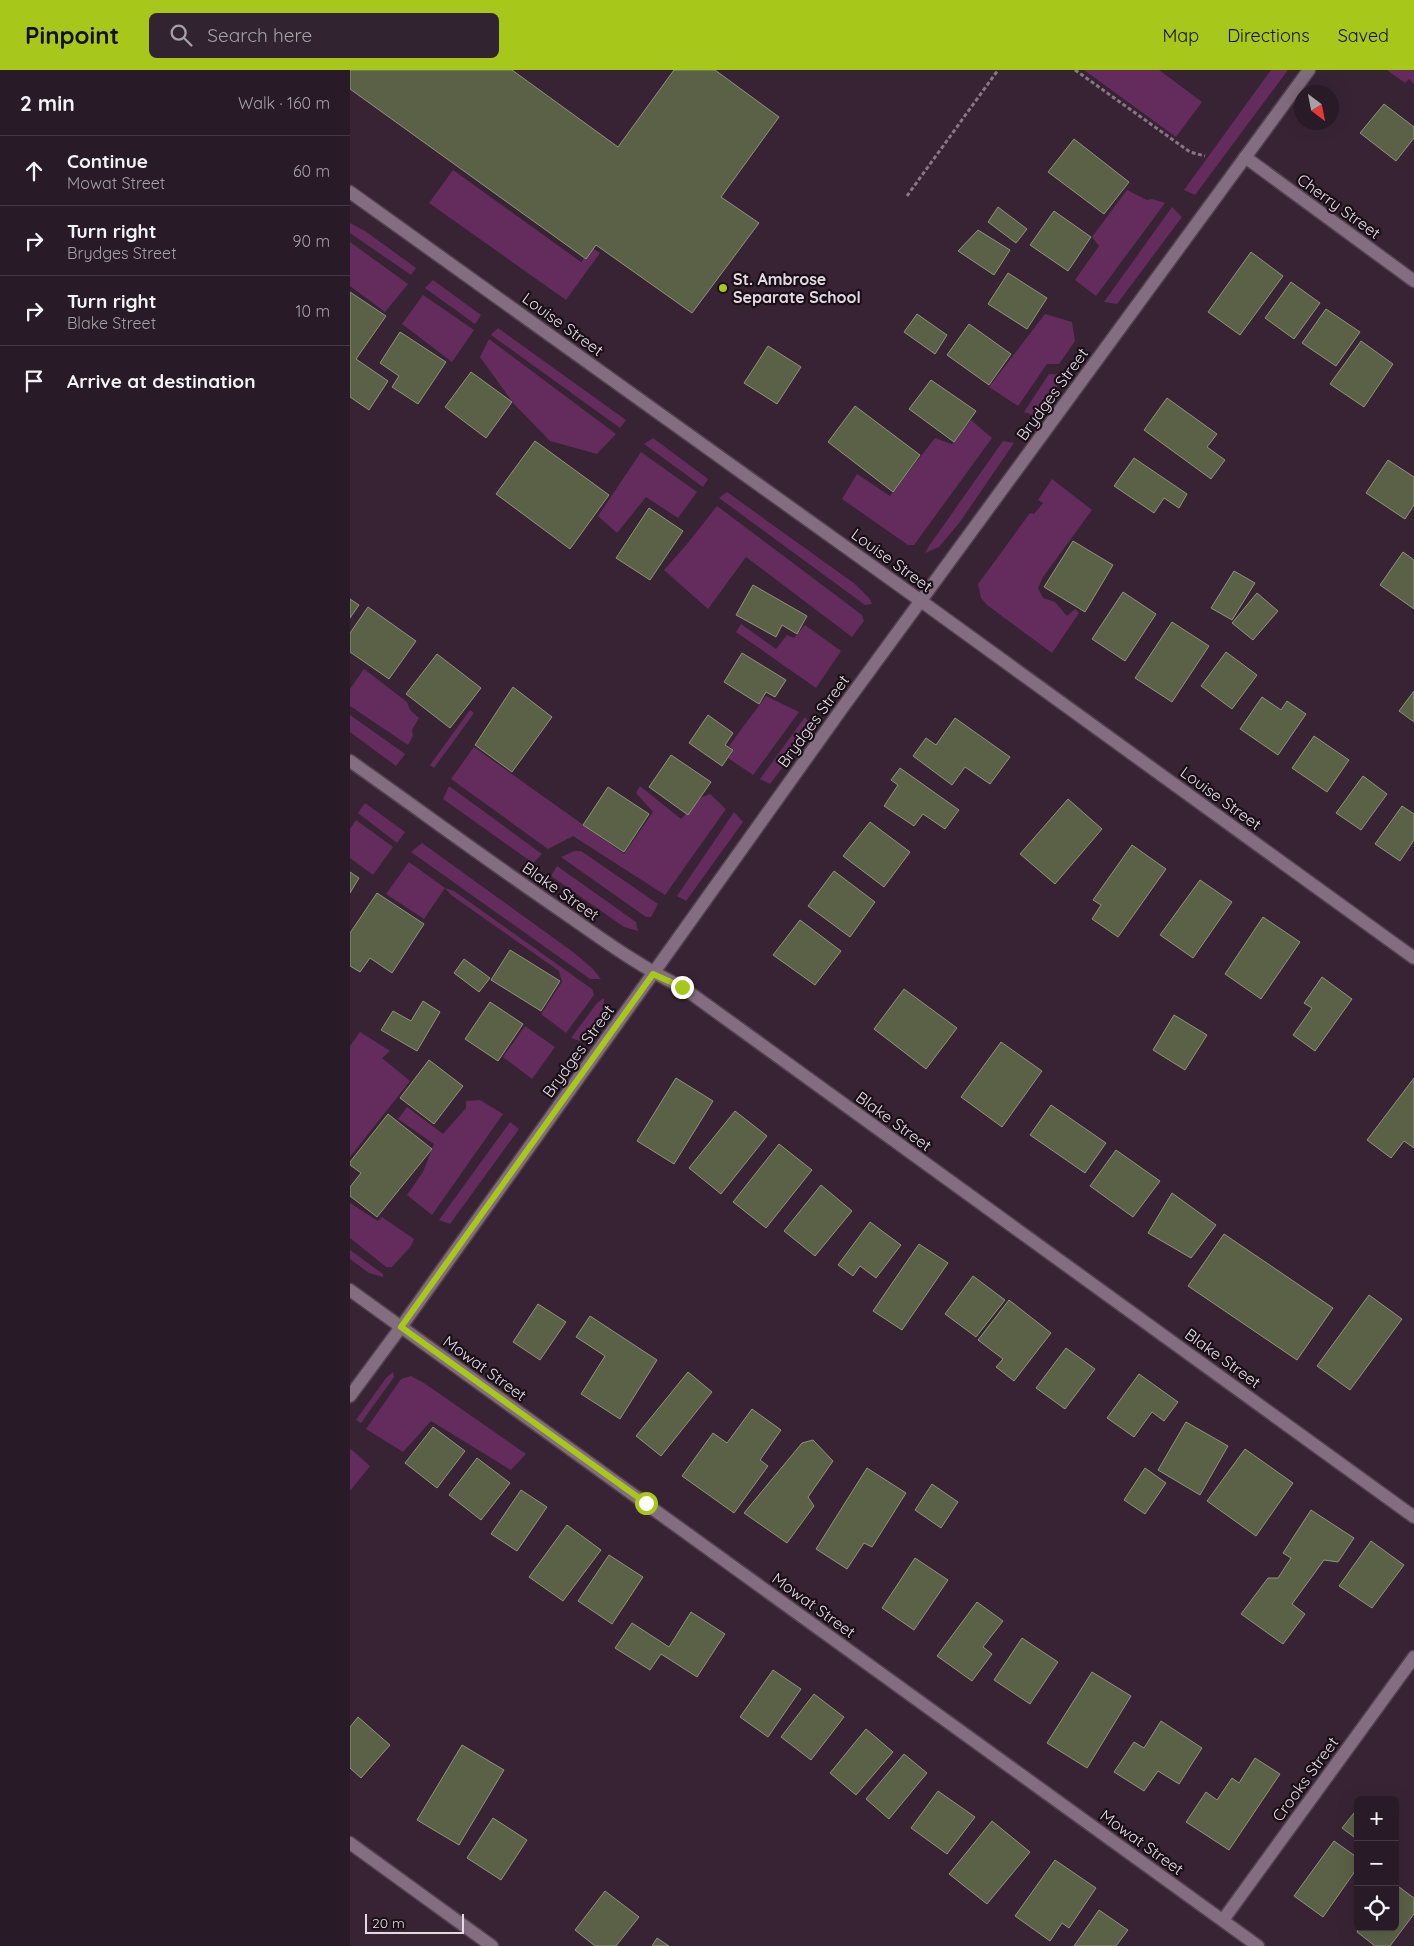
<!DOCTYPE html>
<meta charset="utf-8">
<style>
:root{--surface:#291a27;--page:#31232f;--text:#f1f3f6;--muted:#a5a1a7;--line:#453844;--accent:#a8c71b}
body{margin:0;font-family:Quicksand,sans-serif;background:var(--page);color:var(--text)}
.controls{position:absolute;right:15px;bottom:15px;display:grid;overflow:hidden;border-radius:8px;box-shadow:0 5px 20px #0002}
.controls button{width:45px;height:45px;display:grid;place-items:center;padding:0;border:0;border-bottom:1px solid var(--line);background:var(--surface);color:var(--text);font:25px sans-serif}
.compass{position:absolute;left:944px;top:15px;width:45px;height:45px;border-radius:50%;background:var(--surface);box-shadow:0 5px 20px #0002;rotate:148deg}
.scale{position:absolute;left:15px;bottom:12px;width:99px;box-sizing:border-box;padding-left:5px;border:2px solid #e5d8e3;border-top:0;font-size:14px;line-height:18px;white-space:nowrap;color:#e5d8e3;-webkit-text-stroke:4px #191017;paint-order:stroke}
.stop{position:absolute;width:15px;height:15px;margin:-11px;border:4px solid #a8c71b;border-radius:50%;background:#fff}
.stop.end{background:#a8c71b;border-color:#fff;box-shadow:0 1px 5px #0008}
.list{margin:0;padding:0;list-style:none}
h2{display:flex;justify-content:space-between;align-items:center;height:65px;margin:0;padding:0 20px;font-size:21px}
h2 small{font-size:16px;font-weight:400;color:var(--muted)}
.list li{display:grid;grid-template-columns:32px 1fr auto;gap:15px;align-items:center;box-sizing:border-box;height:70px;padding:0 20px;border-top:1px solid var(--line)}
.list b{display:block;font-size:19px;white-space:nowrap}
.list p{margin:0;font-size:16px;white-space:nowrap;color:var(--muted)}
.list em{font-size:16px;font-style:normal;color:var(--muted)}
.icon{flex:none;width:28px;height:28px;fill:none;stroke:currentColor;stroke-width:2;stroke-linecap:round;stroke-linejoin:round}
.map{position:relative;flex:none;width:1064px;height:1876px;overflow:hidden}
header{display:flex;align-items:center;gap:30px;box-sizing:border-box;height:70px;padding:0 25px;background:var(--accent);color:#111}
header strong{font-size:24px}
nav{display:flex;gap:28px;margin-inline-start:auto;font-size:18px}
.search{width:350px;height:45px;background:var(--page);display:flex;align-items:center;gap:12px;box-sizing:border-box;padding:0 18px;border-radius:8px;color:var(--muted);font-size:19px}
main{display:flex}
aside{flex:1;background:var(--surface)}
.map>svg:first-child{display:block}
</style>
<header>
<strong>Pinpoint</strong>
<div class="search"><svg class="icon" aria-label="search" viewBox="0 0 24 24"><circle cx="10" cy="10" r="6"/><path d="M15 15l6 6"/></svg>Search here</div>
<nav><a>Map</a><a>Directions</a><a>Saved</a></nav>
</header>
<main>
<aside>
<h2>2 min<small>Walk · 160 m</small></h2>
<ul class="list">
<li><svg class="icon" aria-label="ahead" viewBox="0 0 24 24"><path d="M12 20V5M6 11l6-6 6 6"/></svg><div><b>Continue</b><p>Mowat Street</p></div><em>60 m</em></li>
<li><svg class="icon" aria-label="right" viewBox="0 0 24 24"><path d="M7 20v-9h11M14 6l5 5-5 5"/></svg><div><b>Turn right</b><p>Brydges Street</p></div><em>90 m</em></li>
<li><svg class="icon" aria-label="right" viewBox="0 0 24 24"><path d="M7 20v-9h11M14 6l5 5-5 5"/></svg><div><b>Turn right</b><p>Blake Street</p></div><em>10 m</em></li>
<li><svg class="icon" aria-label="arrive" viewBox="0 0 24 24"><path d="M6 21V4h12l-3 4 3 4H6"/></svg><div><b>Arrive at destination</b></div></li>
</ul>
</aside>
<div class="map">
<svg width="1064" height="1876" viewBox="0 0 1064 1876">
<rect width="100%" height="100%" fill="#372334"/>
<g fill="#632c5c">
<polygon points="734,0 809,0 852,32 826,67"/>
<polygon points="921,0 938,0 845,125 834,120"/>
<polygon points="1037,0 1064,0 1064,14 1059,9 1055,13"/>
<polygon points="103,100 231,192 242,178 250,183 216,230 79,133"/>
<polygon points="777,120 797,130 802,129 815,133 746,226 725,210 749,176 742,167"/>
<polygon points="822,137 832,147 767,234 754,232"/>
<polygon points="0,153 15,161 66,198 61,205 0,163"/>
<polygon points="0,172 58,214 35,242 0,216"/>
<polygon points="83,210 131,245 125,254 75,218"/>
<polygon points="73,225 124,260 102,292 52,254"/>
<polygon points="695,244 722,252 725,271 709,294 697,294 668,336 639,317"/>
<polygon points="148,258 276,350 270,358 141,265"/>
<polygon points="139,269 266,364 247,384 200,371 164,334 130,287"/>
<polygon points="699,304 715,305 686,346 674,342"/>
<polygon points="621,350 642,368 564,475 558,475 492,429 507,404 540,426 585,368 602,374"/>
<polygon points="303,368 358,409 353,417 294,374"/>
<polygon points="653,371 664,373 610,452 589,477 575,483 579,476"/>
<polygon points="291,382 347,422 328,448 296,427 267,463 248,446"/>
<polygon points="702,409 742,440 693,507 688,518 693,528 705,532 717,546 725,539 729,543 702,583 637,535 631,528 628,514 680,443 684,444 693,433 688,430"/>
<polygon points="377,422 505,514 519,528 522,534 515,535 369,428"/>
<polygon points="367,436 512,545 514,551 502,567 396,487 358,539 314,500 337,474"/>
<polygon points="391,554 426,579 437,565 444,568 455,555 491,581 466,618 386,562"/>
<polygon points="14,599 57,632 60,640 69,648 62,660 63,666 58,675 0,636 0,619"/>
<polygon points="416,626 449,642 403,705 378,688 384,680 379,676"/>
<polygon points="120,640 124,643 84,698 80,695"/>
<polygon points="0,645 55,684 46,696 0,662"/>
<polygon points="455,647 463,657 420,714 410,709"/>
<polygon points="124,677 274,784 303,742 286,723 290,716 331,749 352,727 360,724 376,739 315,825 223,766 198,779 101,709"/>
<polygon points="99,716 192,784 183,793 93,729"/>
<polygon points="15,733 55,762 47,773 8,743"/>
<polygon points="384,742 393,752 336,831 327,826"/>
<polygon points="6,750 43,777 23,805 0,788 0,759"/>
<polygon points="72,773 223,882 242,898 251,909 240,909 61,782"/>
<polygon points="224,781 231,781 308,834 301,847 296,847 211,787"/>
<polygon points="59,792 95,818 104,821 242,919 244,925 216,963 191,944 212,912 209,901 101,825 95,818 74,849 36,824"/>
<polygon points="207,796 286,852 288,861 274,857 201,806"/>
<path d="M 254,928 C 255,946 243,958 233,972 L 221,968 L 247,933 Z"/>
<polygon points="175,956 205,977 182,1009 153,987"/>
<polygon points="10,962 40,981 32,988 60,1011 0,1087 0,976"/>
<polygon points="130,1030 153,1044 82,1145 57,1125 73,1102 84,1074 48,1049 57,1037 93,1064 116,1038 116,1031"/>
<polygon points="160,1052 169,1059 100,1154 89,1150"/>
<polygon points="0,1133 28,1151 32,1147 64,1169 61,1176 42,1197 36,1197 0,1168"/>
<polygon points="0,1180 33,1204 33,1207 19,1203 0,1189"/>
<polygon points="43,1302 44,1307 11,1353 6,1350 36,1308"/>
<polygon points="61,1306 74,1313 176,1384 161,1400 81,1351 53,1382 16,1359 51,1309"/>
<polygon points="1,1379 20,1396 0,1421 0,1381"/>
</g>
<g fill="#5a6147" stroke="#8d9579">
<polygon points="0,0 162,0 268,77 324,0 365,0 429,47 371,127 409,153 342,243 246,175 236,189 0,19"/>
<polygon points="1034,34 1064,57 1064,68 1046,91 1010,63"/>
<polygon points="724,69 779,112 754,144 698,102"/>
<polygon points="648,137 677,159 666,173 638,152"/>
<polygon points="704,141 741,167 718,201 680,175"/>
<polygon points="628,160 660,180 644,205 608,181"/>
<polygon points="901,182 933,206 890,265 858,242"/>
<polygon points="658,203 697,228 677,259 638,234"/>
<polygon points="941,212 970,233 944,269 915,248"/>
<polygon points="0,222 36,246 6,289 38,311 19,340 0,327"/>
<polygon points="976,239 1010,262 986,296 952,273"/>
<polygon points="567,244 597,265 585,284 554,262"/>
<polygon points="619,254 661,284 639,315 597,285"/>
<polygon points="50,262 96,292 68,334 42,317 49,306 30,293"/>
<polygon points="1011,271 1043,294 1014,337 980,314"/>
<polygon points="418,276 451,297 427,334 394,313"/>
<polygon points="121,302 162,332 136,368 95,337"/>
<polygon points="581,310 626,341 604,372 559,339"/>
<polygon points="817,328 867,364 857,377 875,390 861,409 794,360"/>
<polygon points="505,336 570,385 543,422 478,372"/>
<polygon points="185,371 259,425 220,479 146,424"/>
<polygon points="784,388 837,424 829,438 814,428 804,443 764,416"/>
<polygon points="1038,390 1064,407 1064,435 1055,449 1016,423"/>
<polygon points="299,438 333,461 300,510 266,488"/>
<polygon points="723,471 763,495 735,542 694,517"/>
<polygon points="1053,482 1064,490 1064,539 1030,515"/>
<polygon points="884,501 905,513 882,550 861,538"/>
<polygon points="403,515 457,546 447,564 432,555 426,567 386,545"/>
<polygon points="773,522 806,544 775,591 742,569"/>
<polygon points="907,523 928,541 903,570 882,553"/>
<polygon points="0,529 9,535 0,548"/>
<polygon points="18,537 66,571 39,609 0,582 0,563"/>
<polygon points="822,552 859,576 822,632 785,608"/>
<polygon points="876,582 907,605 882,639 851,616"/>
<polygon points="392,583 436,610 425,627 416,622 409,634 374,612"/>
<polygon points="87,584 131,618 100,658 56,624"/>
<polygon points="163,617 202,647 162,702 125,675"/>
<polygon points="1064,621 1064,652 1049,641"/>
<polygon points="912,627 931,640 937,631 956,644 928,685 890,659"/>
<polygon points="358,645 383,663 375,675 383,680 372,696 339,673"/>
<polygon points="605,648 660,687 640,714 615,697 602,715 563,686 576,668 586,675"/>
<polygon points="964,666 999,690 977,722 942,698"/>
<polygon points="321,685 361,712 338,745 299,717"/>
<polygon points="550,698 609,740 595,759 573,744 564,756 534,736 548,715 541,710"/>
<polygon points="1013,706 1037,724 1011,760 986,743"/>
<polygon points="258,717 299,744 274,782 233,755"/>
<polygon points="718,729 752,759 705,814 670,784"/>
<polygon points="1052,736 1064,744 1064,770 1050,791 1025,774"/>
<polygon points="520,752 560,782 534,817 493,786"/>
<polygon points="782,775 816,799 768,867 742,849 751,835 743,830"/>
<polygon points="484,801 525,832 500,867 458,836"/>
<polygon points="0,802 9,808 0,823"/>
<polygon points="850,810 882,832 843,888 810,865"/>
<polygon points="27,823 74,854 42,903 20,888 10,902 0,896 0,863"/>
<polygon points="913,847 950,872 911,929 875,904"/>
<polygon points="450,850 491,881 465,915 423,885"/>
<polygon points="160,880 210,911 191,941 141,910"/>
<polygon points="114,889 140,908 129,922 104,903"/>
<polygon points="972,907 1002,929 965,981 943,965 962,938 954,933"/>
<polygon points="554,919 607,958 576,999 524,959"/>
<polygon points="73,931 90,942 67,981 31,960 43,941 61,951"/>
<polygon points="140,932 173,954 148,991 115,969"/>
<polygon points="824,945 857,965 835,1000 803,980"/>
<polygon points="651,972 692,1001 652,1057 611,1027"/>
<polygon points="79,990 113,1016 84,1054 50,1028"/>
<polygon points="326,1008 363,1031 324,1094 287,1071"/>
<polygon points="1064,1008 1064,1078 1054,1071 1041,1088 1017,1070"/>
<polygon points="701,1035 756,1073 735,1103 680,1065"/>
<polygon points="385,1041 417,1066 371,1124 339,1098"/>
<polygon points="38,1044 82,1079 27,1147 0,1126 0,1117 11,1103 0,1095 0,1092"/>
<polygon points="429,1074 462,1100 416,1158 383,1132"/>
<polygon points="766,1080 810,1111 783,1147 740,1116"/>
<polygon points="471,1115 502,1141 465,1186 434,1161"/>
<polygon points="822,1123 866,1155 841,1188 798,1163"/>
<polygon points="520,1152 551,1175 526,1208 510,1196 503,1206 488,1195"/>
<polygon points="874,1164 983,1238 947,1290 838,1216"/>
<polygon points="569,1174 598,1193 552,1260 523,1241"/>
<polygon points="623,1206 655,1230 626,1267 595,1244"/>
<polygon points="1019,1225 1052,1249 1000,1320 967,1296"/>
<polygon points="659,1230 701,1263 664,1311 646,1297 653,1289 628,1270"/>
<polygon points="188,1234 216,1252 190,1290 163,1272"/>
<polygon points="240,1246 307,1290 270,1349 231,1324 255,1286 226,1267"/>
<polygon points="716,1278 745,1299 715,1339 686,1318"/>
<polygon points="338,1302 362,1322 311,1386 286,1366"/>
<polygon points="789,1304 828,1332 814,1351 802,1342 784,1367 757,1348"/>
<polygon points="402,1339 431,1360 410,1390 418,1396 384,1443 332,1406 363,1363 377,1373"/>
<polygon points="836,1352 878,1376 850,1425 808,1400"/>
<polygon points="83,1357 115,1381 87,1418 55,1393"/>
<polygon points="463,1370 483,1391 458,1427 464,1436 437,1473 394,1443 452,1373"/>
<polygon points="895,1379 943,1413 906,1466 857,1431"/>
<polygon points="127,1388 160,1413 131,1450 99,1425"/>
<polygon points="517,1398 556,1423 522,1477 514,1473 497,1499 466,1479"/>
<polygon points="795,1398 816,1413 795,1444 774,1430"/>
<polygon points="582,1414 608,1432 591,1458 565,1440"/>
<polygon points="171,1420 197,1437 167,1481 141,1464"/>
<polygon points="961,1440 1004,1468 988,1492 974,1490 942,1534 955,1544 933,1574 891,1544 918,1508 928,1508 941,1488 933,1483"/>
<polygon points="217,1455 251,1480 213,1531 179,1507"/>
<polygon points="1021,1471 1054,1495 1022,1538 989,1516"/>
<polygon points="259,1485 293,1507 262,1554 228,1531"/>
<polygon points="565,1488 598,1510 564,1560 532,1538"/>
<polygon points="627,1532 653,1551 633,1577 642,1584 622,1611 587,1586"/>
<polygon points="341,1542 375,1564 347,1607 311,1584 300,1600 265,1578 282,1553 319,1577"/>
<polygon points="672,1568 708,1592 680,1634 644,1610"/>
<polygon points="423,1600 451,1619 418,1667 390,1647"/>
<polygon points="742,1602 781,1626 737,1698 697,1673"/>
<polygon points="464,1624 494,1647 461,1690 431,1667"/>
<polygon points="8,1647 40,1675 11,1708 0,1698 0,1657"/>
<polygon points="811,1651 852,1678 829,1714 808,1701 794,1721 764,1702 784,1672 794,1678"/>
<polygon points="516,1659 543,1682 506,1725 480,1703"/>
<polygon points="112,1675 154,1700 109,1775 67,1750"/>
<polygon points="554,1684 577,1703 539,1749 516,1729"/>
<polygon points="905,1688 930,1704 879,1780 836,1752 856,1722 867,1730 882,1708 889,1713"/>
<polygon points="588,1721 625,1747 597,1784 561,1758"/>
<polygon points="1004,1743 1008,1745 1008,1770 992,1758"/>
<polygon points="143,1748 177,1770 151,1810 117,1788"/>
<polygon points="642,1751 680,1782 637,1834 599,1804"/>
<polygon points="984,1771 1008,1788 1008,1797 973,1847 944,1826"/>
<polygon points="705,1790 746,1818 719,1858 712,1853 700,1871 665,1846"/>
<polygon points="1045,1814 1064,1828 1064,1844 1040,1876 1025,1876 1007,1862 1010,1857 1045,1857"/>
<polygon points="255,1821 289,1847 266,1876 245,1876 225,1860"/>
<polygon points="749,1840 778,1860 766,1876 724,1876"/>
<polygon points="307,1868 319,1876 302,1876"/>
</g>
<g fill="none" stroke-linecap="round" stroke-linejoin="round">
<defs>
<g id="street">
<polyline points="895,87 1064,211"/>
<polyline points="0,122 571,531 1064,888"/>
<path d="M 0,691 C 71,741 141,793 213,842 C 252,869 290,897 332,917 L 1064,1447"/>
<polyline points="0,1220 908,1876"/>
<polyline points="0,1326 51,1257 493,637 959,0"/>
<polyline points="0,1773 142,1876"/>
<polyline points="873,1850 1064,1587"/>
</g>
</defs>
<use href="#street" stroke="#52414f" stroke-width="15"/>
<g stroke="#877684" stroke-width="3" stroke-dasharray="4 2.5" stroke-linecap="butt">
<polyline points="725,0 840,82 855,86"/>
<polyline points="557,126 648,0"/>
</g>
<use href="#street" stroke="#846d80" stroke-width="12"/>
</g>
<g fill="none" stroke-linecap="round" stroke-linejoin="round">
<polyline stroke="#a8c71b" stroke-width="6" points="296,1433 51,1257 303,904 332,917"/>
</g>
<circle fill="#a8c71b" stroke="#191017" stroke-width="2" cx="373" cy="218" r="5"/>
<g text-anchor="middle" stroke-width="4.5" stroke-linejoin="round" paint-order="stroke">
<g font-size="16" fill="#e5d8e3" stroke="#191017">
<text transform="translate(989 136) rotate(36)" y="6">Cherry Street</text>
<text transform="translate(213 254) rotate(36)" y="6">Louise Street</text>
<text transform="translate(702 324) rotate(-54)" y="6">Brydges Street</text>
<text transform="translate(542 490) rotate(36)" y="6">Louise Street</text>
<text transform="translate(463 651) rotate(-54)" y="6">Brydges Street</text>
<text transform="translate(871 728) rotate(36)" y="6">Louise Street</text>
<text transform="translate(211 821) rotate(35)" y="6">Blake Street</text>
<text transform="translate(228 981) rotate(-54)" y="6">Brydges Street</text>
<text transform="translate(544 1051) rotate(36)" y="6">Blake Street</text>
<text transform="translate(873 1288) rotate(36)" y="6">Blake Street</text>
<text transform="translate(135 1298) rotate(36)" y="6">Mowat Street</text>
<text transform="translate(464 1535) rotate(36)" y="6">Mowat Street</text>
<text transform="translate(955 1709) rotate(-54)" y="6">Crooks Street</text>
<text transform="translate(792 1772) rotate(36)" y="6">Mowat Street</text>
</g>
<g font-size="16" font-weight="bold" fill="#e5d8e3" stroke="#191017" text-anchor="start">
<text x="383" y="215">St. Ambrose<tspan x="383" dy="18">Separate School</tspan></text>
</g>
</g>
</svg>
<div class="controls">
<button>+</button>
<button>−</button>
<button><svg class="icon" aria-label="locate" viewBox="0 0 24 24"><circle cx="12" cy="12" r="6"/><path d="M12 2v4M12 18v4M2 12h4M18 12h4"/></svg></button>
</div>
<svg class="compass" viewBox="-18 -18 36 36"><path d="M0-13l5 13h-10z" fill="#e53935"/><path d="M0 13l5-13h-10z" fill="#a5a1a7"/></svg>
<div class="scale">20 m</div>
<div class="stop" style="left:296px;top:1433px"></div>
<div class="stop end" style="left:332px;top:917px"></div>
</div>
</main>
